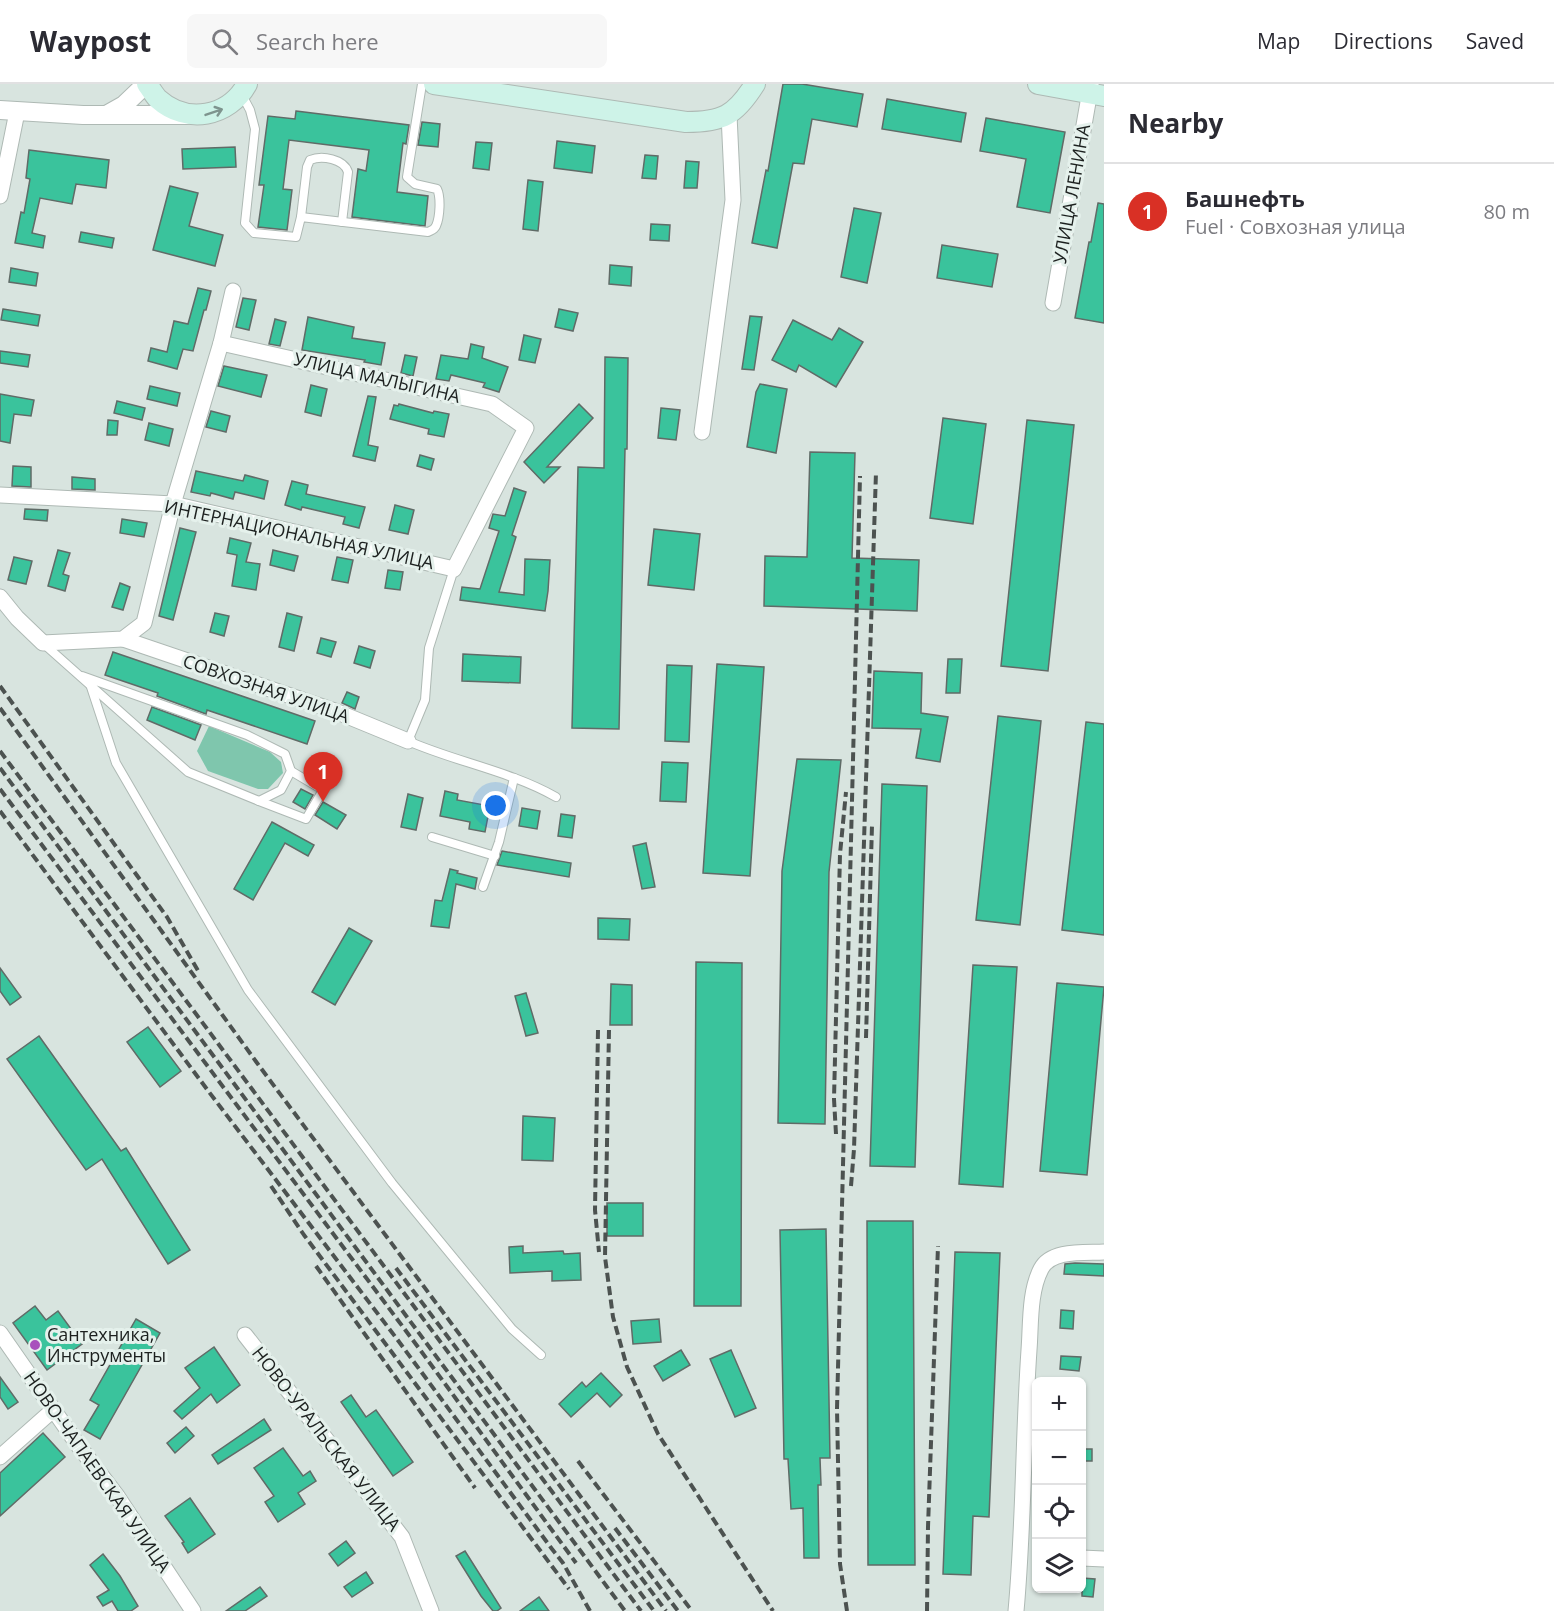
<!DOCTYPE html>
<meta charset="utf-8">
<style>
:root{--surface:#fff;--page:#f7f7f7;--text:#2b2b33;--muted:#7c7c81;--line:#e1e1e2;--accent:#d93025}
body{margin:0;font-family:"Open Sans",sans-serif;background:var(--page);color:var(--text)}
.controls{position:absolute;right:18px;bottom:18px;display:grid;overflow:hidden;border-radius:9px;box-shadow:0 2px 4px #0004}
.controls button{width:54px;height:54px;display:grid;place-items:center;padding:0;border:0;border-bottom:2px solid var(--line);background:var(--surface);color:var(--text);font:30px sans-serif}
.you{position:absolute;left:496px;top:722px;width:21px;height:21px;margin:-15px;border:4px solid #fff;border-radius:50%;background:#1a73e8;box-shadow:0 0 0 9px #1a73e833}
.badge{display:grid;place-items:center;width:39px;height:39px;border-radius:50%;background:var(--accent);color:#fff;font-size:20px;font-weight:700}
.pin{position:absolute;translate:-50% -50px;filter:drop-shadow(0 2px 3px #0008)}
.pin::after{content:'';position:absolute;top:32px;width:21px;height:18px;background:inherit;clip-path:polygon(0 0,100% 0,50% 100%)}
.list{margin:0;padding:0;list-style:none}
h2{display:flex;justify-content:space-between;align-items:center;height:78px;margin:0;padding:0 24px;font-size:26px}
h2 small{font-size:20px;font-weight:400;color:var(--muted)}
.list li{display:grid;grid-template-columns:39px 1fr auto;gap:18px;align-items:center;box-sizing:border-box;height:96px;padding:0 24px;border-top:2px solid var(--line)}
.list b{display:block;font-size:22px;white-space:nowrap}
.list p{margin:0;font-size:20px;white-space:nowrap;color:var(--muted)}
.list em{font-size:20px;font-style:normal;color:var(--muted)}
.icon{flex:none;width:33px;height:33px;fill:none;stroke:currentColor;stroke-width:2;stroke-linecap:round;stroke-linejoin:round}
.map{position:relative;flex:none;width:1104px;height:1527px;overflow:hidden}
header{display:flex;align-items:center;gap:36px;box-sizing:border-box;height:84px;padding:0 30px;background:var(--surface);border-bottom:2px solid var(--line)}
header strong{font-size:28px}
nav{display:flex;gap:33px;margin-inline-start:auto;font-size:21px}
.search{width:420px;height:54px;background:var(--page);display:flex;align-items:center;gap:15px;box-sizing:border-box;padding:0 21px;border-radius:9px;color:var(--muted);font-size:22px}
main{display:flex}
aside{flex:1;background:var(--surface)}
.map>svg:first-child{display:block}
</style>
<header>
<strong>Waypost</strong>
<div class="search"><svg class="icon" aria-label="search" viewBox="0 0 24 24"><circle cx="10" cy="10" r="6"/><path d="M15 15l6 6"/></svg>Search here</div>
<nav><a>Map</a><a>Directions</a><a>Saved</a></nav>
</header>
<main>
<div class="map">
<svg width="1104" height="1527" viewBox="0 0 1104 1527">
<rect width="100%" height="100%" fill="#d8e4df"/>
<polygon fill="#7fc6ad" points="209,642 270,668 281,678 283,689 268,705 258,705 208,687 197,667"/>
<g fill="#3ac39c" stroke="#606b67" stroke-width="1.5">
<polygon points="783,0 802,0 863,10 857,43 812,35 804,80 793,79 777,164 752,159 766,86 768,87"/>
<polygon points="887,15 966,29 961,58 882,45"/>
<polygon points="296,27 409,41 406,60 403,59 397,108 428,112 425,142 352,133 358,85 366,87 369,66 289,56 283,105 292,106 287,146 258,143 264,101 259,101 268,32 295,35"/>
<polygon points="986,34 1065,48 1050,129 1017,123 1026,75 980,67"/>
<polygon points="422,38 440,40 438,63 418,61"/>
<polygon points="557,57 595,62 592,89 554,84"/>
<polygon points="476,58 492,59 489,86 473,84"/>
<polygon points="235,63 236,83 183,85 182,65"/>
<polygon points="29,66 109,76 106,104 76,100 72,120 40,114 32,149 45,152 43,164 15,159 21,128 24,129 30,95 26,94"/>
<polygon points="645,71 658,72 656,95 642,94"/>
<polygon points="686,77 699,78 697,104 684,104"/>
<polygon points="528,96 543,98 538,147 523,145"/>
<polygon points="170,102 198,109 189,142 223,151 215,182 153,166"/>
<polygon points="1098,119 1104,120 1104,239 1075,234 1089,158 1091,158"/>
<polygon points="854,124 881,129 867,199 841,193"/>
<polygon points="651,140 670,141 669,157 650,156"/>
<polygon points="81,148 114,154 112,164 79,158"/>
<polygon points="942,161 998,170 992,203 937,194"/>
<polygon points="610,181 632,183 631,202 609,200"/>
<polygon points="11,184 38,189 36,202 9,198"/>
<polygon points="198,204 211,207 206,226 204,226 193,267 183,265 177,285 148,277 151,264 167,268 174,237 188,240"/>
<polygon points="243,214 256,216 249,246 236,243"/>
<polygon points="3,225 40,231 38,242 1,236"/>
<polygon points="559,225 578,229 573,247 555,243"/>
<polygon points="750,232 762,233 754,286 742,285"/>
<polygon points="308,233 354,243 352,254 385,259 381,281 364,278 365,276 302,266"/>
<polygon points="275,235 286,238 280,262 269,260"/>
<polygon points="793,236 832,256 839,244 863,258 836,303 799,281 796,288 772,276"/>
<polygon points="524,251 541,255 535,279 519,276"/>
<polygon points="471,260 484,263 482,274 508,283 499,308 483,303 485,299 451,291 449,297 436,295 441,271 468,275"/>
<polygon points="0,267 30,271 28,283 0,279"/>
<polygon points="405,271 417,273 413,292 401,289"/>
<polygon points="605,273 628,274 627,365 625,365 619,645 572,644 578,383 604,384"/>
<polygon points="224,282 267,291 261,313 218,302"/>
<polygon points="760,300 787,305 776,369 747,363 756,308"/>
<polygon points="311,301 327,305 321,332 305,328"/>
<polygon points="150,302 180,309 177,322 147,315"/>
<polygon points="0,310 34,316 31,332 14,330 10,359 0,357"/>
<polygon points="368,312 376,313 368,361 378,363 375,377 353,372"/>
<polygon points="117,317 145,324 142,336 114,329"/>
<polygon points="399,320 433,329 434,327 449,330 444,353 428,350 429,345 390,335 394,321 398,322"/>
<polygon points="579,320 593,334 547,383 560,383 544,399 524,378"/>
<polygon points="661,324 680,326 676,356 658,354"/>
<polygon points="211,327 230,332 226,348 206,343"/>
<polygon points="943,334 986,340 973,440 930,434"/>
<polygon points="108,336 118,337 117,351 107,351"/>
<polygon points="1027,336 1074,341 1048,587 1001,582"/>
<polygon points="149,339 173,345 169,362 145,356"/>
<polygon points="810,368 855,369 852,474 919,476 917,527 764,522 765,472 807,473"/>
<polygon points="420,371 434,375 431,386 417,382"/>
<polygon points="13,382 31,383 31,403 12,402"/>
<polygon points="196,387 243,397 245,391 268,397 264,415 235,408 233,415 211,409 210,412 191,408"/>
<polygon points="72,393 95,395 95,406 72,405"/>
<polygon points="292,397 308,401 306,410 365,423 359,444 343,440 345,433 302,423 301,426 285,421"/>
<polygon points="514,404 526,408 512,451 516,453 499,508 524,511 525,475 550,476 548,507 545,527 460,516 462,503 480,505 499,447 489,444 493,430 505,432"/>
<polygon points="395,421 414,426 408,450 389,446"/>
<polygon points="25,425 48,426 47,437 24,435"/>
<polygon points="122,435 147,439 144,453 120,449"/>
<polygon points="180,444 196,448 173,536 159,532"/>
<polygon points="654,445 700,450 694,506 648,501"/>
<polygon points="230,454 251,459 246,478 260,480 256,506 232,502 237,471 227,469"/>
<polygon points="58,466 70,469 63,490 69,492 65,507 48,502"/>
<polygon points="273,466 298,472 294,487 270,481"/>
<polygon points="14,473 32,477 26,500 8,496"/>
<polygon points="337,473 353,476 348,499 332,496"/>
<polygon points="388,486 403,488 400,506 385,504"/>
<polygon points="120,499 130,503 123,526 112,523"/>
<polygon points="215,529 229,532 224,552 210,548"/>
<polygon points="287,529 302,533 294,567 279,563"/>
<polygon points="321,554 336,558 331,573 317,569"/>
<polygon points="359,562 375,567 370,584 354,579"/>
<polygon points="113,568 315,637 307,660 207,626 206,630 157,612 158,609 105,591"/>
<polygon points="463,570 521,573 520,599 462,597"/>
<polygon points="948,575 962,575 960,609 946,609"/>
<polygon points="717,580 764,583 750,792 703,789"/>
<polygon points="667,581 692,582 689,658 665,657"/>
<polygon points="874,587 922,589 921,629 948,633 940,678 916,674 921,645 872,644"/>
<polygon points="347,608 359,613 355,625 342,619"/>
<polygon points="152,623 201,641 195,656 147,636"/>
<polygon points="998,632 1041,637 1020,841 976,836"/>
<polygon points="1086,638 1104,640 1104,851 1062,846"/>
<polygon points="797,675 841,676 829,788 825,1040 778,1039 782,787"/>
<polygon points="662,678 688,679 686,718 660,717"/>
<polygon points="882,700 927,702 915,1083 870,1082"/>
<polygon points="301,705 313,711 305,725 293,718"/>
<polygon points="445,707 458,710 457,716 490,722 485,748 469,745 470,738 440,732"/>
<polygon points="408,710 423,714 416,746 401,743"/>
<polygon points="323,718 346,731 337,745 315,731"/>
<polygon points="522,724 540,727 537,745 519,742"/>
<polygon points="561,730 575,732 572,754 558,752"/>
<polygon points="272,738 314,761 308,772 285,759 253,816 234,805"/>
<polygon points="646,759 655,803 642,805 633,762"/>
<polygon points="502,767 571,779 569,793 497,781"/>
<polygon points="450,785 458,787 457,789 477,794 475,805 456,800 449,844 431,842 435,816 442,817"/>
<polygon points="598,834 630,835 629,856 598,855"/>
<polygon points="349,844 372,857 335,921 312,908"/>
<polygon points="696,878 742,879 741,1222 694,1222"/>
<polygon points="973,881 1017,883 1003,1103 959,1100"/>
<polygon points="0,884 21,913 10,921 0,907"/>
<polygon points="1057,899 1104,903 1087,1091 1040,1087"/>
<polygon points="611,900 632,901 632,941 610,941"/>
<polygon points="526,909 538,949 526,952 515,912"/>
<polygon points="148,943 181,987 160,1003 127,958"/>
<polygon points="39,952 121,1067 126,1064 190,1166 168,1180 102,1075 86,1086 7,975"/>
<polygon points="523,1032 555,1034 553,1077 522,1076"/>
<rect x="607" y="1119" width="36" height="33"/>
<polygon points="867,1137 913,1137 915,1481 868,1481"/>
<polygon points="826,1145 830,1374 820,1374 821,1401 818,1401 819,1474 804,1474 803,1424 791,1425 788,1375 784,1375 780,1146"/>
<polygon points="523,1162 523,1169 563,1167 564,1170 580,1169 581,1196 552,1197 552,1187 510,1189 509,1163"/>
<polygon points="955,1168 1000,1169 989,1433 973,1432 971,1491 943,1490"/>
<polygon points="1075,1179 1104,1180 1104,1192 1064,1190 1065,1180"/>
<polygon points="35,1222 46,1236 58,1227 82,1260 47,1286 13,1239"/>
<polygon points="1061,1226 1074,1227 1073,1245 1060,1244"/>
<polygon points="136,1235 160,1249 100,1355 84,1346 99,1321 90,1316"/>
<polygon points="659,1235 661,1258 633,1260 631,1237"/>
<polygon points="214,1263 240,1301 217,1319 211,1310 182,1335 174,1327 200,1304 185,1284"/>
<polygon points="681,1266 690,1281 663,1297 654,1282"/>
<polygon points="731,1266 756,1324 735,1333 710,1275"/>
<polygon points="1061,1272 1081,1273 1079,1287 1060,1285"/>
<polygon points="601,1289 622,1311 610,1323 597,1309 571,1333 559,1320 582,1298 586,1303"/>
<polygon points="0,1293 18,1318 8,1325 0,1313"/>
<polygon points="351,1311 366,1333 376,1326 413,1378 393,1392 341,1318"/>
<polygon points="264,1335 271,1346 218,1380 212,1371"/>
<polygon points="186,1343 194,1352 175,1369 167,1359"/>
<polygon points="43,1349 65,1373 0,1432 0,1389"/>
<polygon points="283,1364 303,1392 310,1387 316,1397 298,1409 305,1420 278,1438 265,1418 274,1412 254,1384"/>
<rect x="1082" y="1365" width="10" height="12"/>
<polygon points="190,1414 215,1450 188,1469 182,1459 184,1458 165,1432"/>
<polygon points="346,1457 355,1469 338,1482 329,1470"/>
<polygon points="465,1467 501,1524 497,1527 493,1527 481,1512 456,1472"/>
<polygon points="103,1470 120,1492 138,1522 131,1527 118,1527 112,1517 103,1522 97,1513 109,1506 90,1481"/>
<polygon points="366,1488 373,1499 352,1513 344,1503"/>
<polygon points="1082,1494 1095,1495 1093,1513 1082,1512"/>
<polygon points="260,1503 267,1512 245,1527 226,1527"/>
<polygon points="539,1513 549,1527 520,1527"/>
</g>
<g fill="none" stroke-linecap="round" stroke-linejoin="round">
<defs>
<g id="service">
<path d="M 242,11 L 250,26 L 255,45 L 245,139 L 254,149 L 296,153 L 301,133 L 428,148 C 432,146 434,146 436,142 C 440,133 441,113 437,105 L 415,100 L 407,93 L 422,0"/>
<path d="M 301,133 L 307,83 L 310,76 C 322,71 344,75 348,88 L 342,138"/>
<path d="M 454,485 L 429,564 L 425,616 L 408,657 C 456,678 510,687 556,713"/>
<polyline points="45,561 188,688 259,717 281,706 291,687 285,670 247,651 82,592"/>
<polyline points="90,600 116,679 248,906 392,1099 512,1245 541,1271"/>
<polyline points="259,717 306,735 323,706 291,687"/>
<polyline points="432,753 495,772"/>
<polyline points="483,803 499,758 514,694"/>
</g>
<g id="minor">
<polyline points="0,112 17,28"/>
<polyline points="1053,219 1091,1"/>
<polyline points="702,348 733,116 729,31"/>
<polyline points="0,411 173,420 454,485 526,344 492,320 221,259"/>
<polyline points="0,513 17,534 43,559 123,555 144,539 173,420 221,259 233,207"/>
<polyline points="123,555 335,627 408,657"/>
<polyline points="0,1249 78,1361 117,1412 193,1527"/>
<polyline points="245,1251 402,1453 431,1527"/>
<polyline points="0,1373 53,1326"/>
<polyline points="1082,1474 1104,1475"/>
<path d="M 1016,1527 C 1024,1440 1023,1353 1029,1266 C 1031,1241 1029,1208 1041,1185 C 1051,1165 1085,1169 1104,1168"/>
</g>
<g id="tertiary">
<polyline points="0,26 83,31 187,31"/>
<polyline points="108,30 124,21 146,0"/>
</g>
<g id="secondary">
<path d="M 147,0 C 151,5 154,11 158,15 C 187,41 229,33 247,0"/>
<path d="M 434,0 L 686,38 C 722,38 735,32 755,0"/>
<polyline points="1038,0 1104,12"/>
</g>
</defs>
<use href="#service" stroke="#aeb9b4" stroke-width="10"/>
<use href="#minor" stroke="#aeb9b4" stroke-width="17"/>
<use href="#tertiary" stroke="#aeb9b4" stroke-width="20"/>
<use href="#secondary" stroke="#aeb9b4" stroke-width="22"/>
<use href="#service" stroke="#fff" stroke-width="8"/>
<use href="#minor" stroke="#fff" stroke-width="15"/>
<use href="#tertiary" stroke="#fff" stroke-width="18"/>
<use href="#secondary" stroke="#cef3e8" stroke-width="20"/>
<g stroke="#4c5250" stroke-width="4" stroke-dasharray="9 4.5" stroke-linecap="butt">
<polyline points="0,602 167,833 200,890"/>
<polyline points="0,624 260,983 666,1527"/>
<polyline points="0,667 641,1527"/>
<polyline points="0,684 625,1527"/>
<polyline points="0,705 421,1267 576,1479"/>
<polyline points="0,727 209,1008 397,1255 552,1465 563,1479 590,1527"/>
<polyline points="598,946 595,1126 599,1168"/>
<polyline points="609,946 605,1173 613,1233 627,1283 658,1350 773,1527"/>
<polyline points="866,954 872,741"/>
<polyline points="836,1050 834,1015 840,770 846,708"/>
<polyline points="271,1102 304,1151 569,1505"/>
<polyline points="851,1102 854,1065 876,388"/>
<polyline points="316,1182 475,1404"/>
<polyline points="396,1184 654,1527"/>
<polyline points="578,1377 692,1527"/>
<polyline points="615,1444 678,1527"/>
<polyline points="847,1527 840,1480 837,1325 860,392"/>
<polyline points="927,1527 928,1443 938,1162"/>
</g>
</g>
<defs><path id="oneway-shaft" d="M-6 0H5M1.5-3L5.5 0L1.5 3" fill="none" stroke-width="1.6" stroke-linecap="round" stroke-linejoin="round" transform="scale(1.5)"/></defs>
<use stroke="#7e948e" href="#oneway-shaft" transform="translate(214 28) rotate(-19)"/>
<circle fill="#a850bc" stroke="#e5f1ec" stroke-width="2" cx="35" cy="1261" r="6"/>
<g text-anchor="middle" stroke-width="6" stroke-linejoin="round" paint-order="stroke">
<g font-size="18" fill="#1c201f" stroke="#e5f1ec">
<text transform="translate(1072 110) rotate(-80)" y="6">УЛИЦА ЛЕНИНА</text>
<text transform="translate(377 294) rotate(13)" y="6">УЛИЦА МАЛЫГИНА</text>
<text transform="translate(299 451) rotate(12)" y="6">ИНТЕРНАЦИОНАЛЬНАЯ УЛИЦА</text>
<text transform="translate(266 605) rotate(19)" y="6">СОВХОЗНАЯ УЛИЦА</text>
<text transform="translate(326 1355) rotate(52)" y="6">НОВО-УРАЛЬСКАЯ УЛИЦА</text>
<text transform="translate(97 1388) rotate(55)" y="6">НОВО-ЧАПАЕВСКАЯ УЛИЦА</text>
</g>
<g font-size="18" fill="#1c201f" stroke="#e5f1ec" text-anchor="start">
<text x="47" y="1257">Сантехника,<tspan x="47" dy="21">Инструменты</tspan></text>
</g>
</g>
</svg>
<div class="controls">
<button>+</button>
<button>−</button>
<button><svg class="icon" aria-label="locate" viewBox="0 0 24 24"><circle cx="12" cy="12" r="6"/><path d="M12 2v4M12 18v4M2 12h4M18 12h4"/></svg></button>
<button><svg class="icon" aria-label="layers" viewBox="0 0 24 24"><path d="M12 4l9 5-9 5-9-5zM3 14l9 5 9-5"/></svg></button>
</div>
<div class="you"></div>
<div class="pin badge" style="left:323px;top:718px">1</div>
</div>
<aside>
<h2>Nearby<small></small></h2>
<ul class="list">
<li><span class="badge">1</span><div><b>Башнефть</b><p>Fuel · Совхозная улица</p></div><em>80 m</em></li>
</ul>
</aside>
</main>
